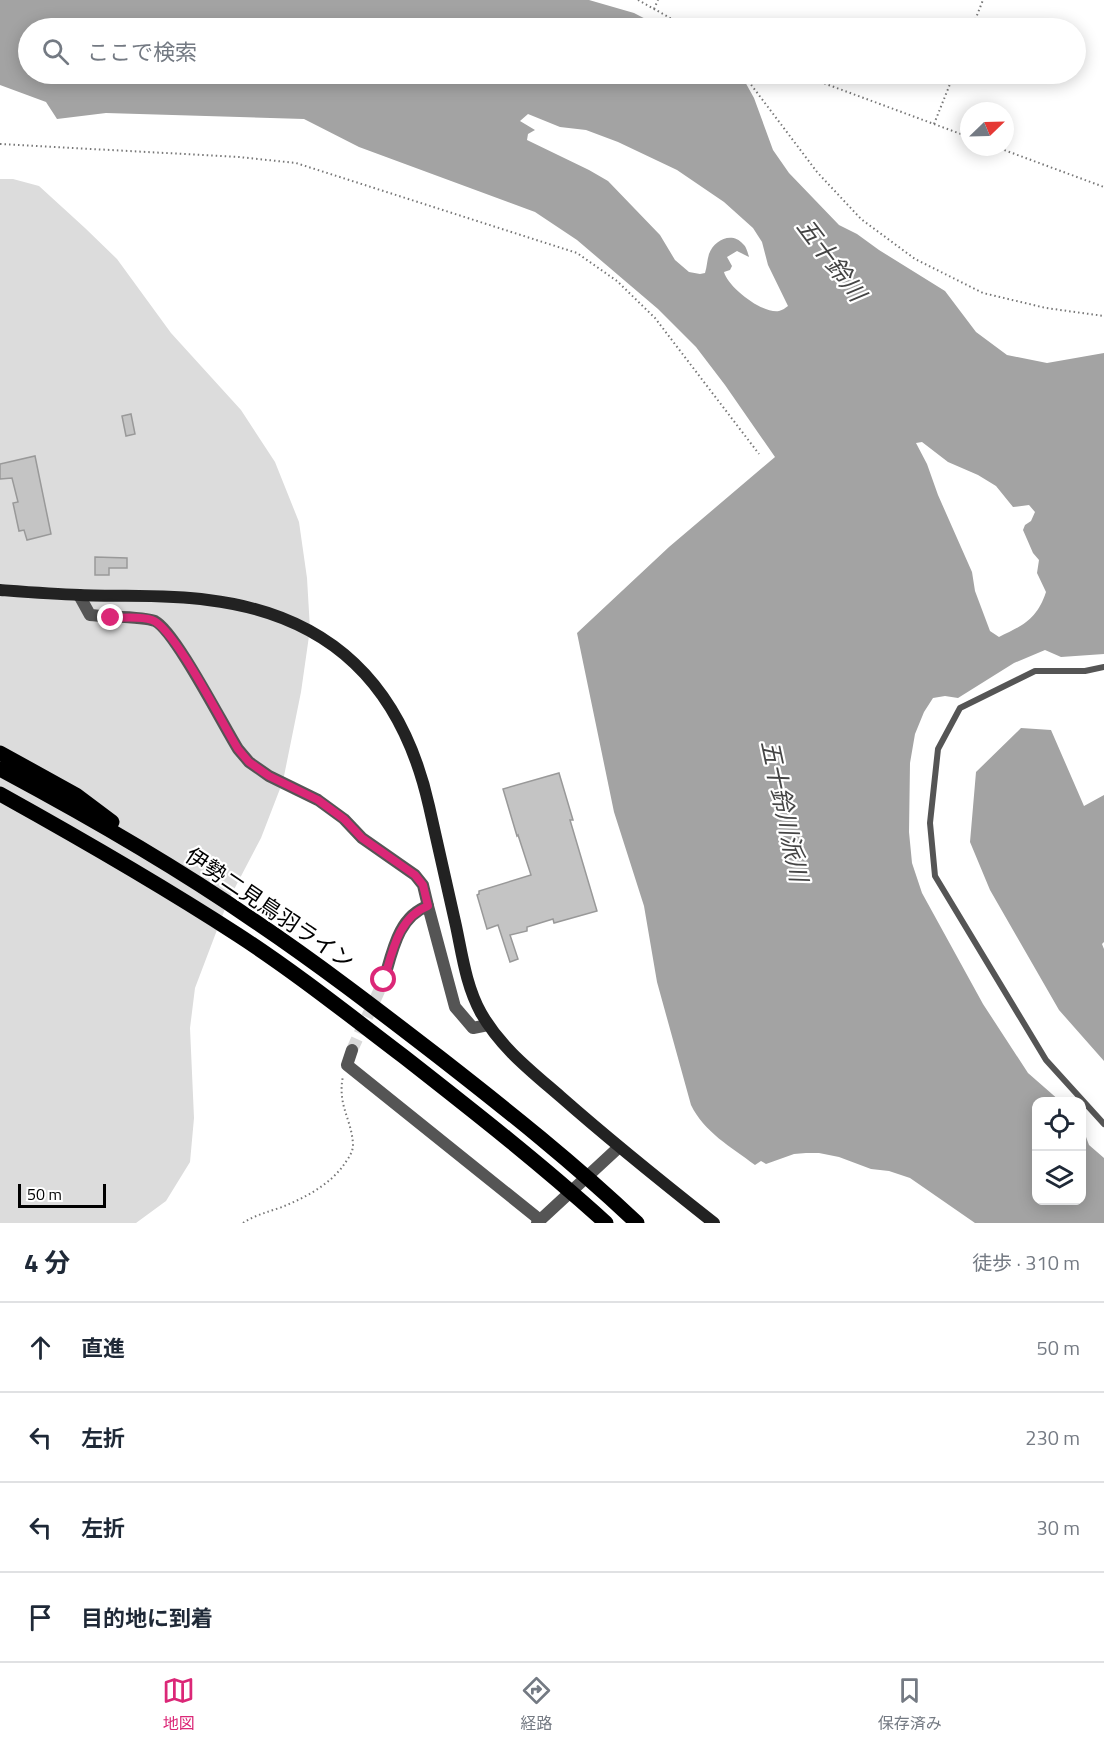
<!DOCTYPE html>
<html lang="ja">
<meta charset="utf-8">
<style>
:root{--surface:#fff;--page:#f2f2f3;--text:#1f2937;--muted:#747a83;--line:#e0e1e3;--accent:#db2777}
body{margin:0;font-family:"Titillium Web","Noto Sans JP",sans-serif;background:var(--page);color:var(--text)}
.controls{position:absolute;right:18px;bottom:18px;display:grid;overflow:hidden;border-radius:12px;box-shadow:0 3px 15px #0003}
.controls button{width:54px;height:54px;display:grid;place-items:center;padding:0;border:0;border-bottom:2px solid var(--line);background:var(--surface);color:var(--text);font:30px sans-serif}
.compass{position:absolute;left:960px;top:102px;width:54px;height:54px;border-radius:50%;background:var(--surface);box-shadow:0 3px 15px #0003;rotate:67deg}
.scale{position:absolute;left:18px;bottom:15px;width:88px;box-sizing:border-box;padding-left:6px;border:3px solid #000;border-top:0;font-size:16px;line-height:21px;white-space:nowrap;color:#000;-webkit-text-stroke:4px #fff;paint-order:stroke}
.stop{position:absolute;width:18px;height:18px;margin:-14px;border:4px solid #db2777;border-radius:50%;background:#fff}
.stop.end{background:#db2777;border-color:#fff;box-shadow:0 2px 6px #0008}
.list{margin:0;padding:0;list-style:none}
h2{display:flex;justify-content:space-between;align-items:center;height:78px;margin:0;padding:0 24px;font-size:26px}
h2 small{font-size:20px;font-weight:400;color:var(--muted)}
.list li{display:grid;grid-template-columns:39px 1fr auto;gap:18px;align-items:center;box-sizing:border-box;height:90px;padding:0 24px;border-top:2px solid var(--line)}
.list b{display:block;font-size:22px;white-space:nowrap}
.list em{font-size:20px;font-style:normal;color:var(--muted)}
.icon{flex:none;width:33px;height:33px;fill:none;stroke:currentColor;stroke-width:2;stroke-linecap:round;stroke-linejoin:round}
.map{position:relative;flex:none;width:1104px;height:1223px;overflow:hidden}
.search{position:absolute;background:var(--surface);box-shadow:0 3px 15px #0003;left:18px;right:18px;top:18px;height:66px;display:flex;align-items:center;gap:15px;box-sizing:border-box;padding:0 21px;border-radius:33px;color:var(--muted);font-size:22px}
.sheet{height:438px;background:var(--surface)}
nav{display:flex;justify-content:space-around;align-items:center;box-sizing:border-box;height:84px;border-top:2px solid var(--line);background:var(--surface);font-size:16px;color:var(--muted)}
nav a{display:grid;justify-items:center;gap:3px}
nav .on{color:var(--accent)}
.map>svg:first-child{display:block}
</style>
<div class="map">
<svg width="1104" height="1223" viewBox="0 0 1104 1223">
<rect width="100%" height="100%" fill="#fff"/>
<polygon fill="#dcdcdc" points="0,179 13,179 39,186 85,228 117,259 171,333 241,410 275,462 299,522 307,578 310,629 301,692 283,781 261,838 228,901 195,988 190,1028 194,1118 190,1162 166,1201 136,1223 0,1223"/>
<g fill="#a3a3a3" fill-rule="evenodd">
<path d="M 0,0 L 589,0 L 634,13 L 663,28 L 28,28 L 28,74 L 737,74 L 744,80 L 754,98 L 773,150 L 789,173 L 839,225 L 857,234 L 879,250 L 945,291 L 976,332 L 1007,355 L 1047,363 L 1104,353 L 1104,654 L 1061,657 L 1045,650 L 1014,663 L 958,698 L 945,696 L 933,698 L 924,712 L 915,734 L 910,763 L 909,832 L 912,863 L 922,893 L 983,1004 L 1028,1073 L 1060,1101 L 1036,1102 L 1036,1200 L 1082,1200 L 1082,1126 L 1089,1145 L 1104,1158 L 1104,1223 L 975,1223 L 910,1178 L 889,1171 L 871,1169 L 839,1157 L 819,1153 L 806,1153 L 794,1154 L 766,1164 L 761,1161 L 755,1165 C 731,1147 704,1132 691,1105 L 657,982 L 644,906 L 614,812 L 577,633 L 669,547 L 775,457 L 725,385 L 696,347 L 658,309 L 577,240 L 535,212 L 359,147 L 304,119 L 106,113 L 57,119 L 46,102 L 0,85 ZM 528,114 L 560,127 L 586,130 L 618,142 L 677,170 L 724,202 L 753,228 L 762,242 L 768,265 L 788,306 C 785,308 783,310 779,311 C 762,314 728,287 724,272 L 730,270 L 732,266 L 727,257 L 737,251 L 749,257 C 748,253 746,246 743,244 C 732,231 714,240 709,254 C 707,260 707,267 705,273 L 700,274 L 689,272 L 675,260 L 660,235 L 608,181 L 589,170 L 527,140 L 528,134 L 535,130 L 520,121 ZM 922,442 L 948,462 L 978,475 L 996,486 L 1013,507 L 1029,505 L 1035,512 L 1031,521 L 1025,525 L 1023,530 L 1033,553 L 1039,560 L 1037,573 L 1046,592 C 1037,619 1024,625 999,637 L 990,631 L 975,591 L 972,572 L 938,495 L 927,464 L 916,443 Z"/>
<polygon points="1021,728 1051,730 1084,806 1104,795 1104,942 1102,944 1104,949 1104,1061 1059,1010 990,890 970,842 976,772"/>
</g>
<g fill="#c4c4c4" stroke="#999" stroke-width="1.5">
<polygon points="131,414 135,434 126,436 122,416"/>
<polygon points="35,456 51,534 27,540 24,530 19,531 13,503 18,502 12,478 0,479 0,464"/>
<polygon points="95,557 127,558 127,568 109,568 109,575 95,575"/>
<polygon points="559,773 573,820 570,820 597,911 554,923 553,919 527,927 527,931 510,935 518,959 510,962 498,925 487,929 477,895 479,894 479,891 531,875 518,835 517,836 503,789"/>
</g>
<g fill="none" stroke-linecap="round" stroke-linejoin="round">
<polyline stroke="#d9d9d9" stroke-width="12" stroke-dasharray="12 6" stroke-linecap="butt" points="352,1050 384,980"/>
<g stroke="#777" stroke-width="2" stroke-dasharray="1.5 3" stroke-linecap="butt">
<polyline points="638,0 688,28"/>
<polyline points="654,9 658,0"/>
<polyline points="972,28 983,0"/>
<polyline points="743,74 817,172 861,219 915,259 983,293 1046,308 1104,316"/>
<polyline points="799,74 969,137"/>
<polyline points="934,124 954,74"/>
<polyline points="0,144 239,157 296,163 577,253 617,281 655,318 759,454"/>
<polyline points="996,147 1104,187"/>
<path d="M 243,1223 C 255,1215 268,1212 282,1207 C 304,1198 328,1186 343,1166 C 347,1160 353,1153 353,1145 C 352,1119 337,1106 343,1076"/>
</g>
<polyline stroke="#555" stroke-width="6" points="1104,667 1085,671 1035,671 960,708 938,749 930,823 935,876 1046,1060 1104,1124"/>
<g stroke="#555" stroke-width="12">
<path d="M 79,595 L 90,615 C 105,617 144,616 155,621 C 175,631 223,725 238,749 L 249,762 L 269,776 L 318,800 L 344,819 L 362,838 L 415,875 L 423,885 L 428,906 C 398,916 392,953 384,980"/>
<polyline points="428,906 455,1007 473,1028 488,1025"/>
<polyline points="352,1050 347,1065 540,1220"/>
<polyline points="537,1223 618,1148"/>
</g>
<path stroke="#222" stroke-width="12" d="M 0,590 C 27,592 53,594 80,595 C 122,597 166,594 208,600 C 332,615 402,686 429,806 C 438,846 447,886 456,926 C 462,954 466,986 481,1013 C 501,1048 531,1071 561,1097 C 611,1141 662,1182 714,1223"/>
<g stroke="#000" stroke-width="15">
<polyline points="0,753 76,795 112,822"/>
<path d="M 0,769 C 86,815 172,864 253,920 C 317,963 378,1010 439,1057 C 507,1110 575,1164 637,1223"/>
<path d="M 0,794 C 81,839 161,885 238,935 C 295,972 349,1015 403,1056 C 472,1110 541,1164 606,1223"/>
</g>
</g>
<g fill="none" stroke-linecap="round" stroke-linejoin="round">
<path stroke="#db2777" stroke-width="8" d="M 111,618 C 124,618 140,616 152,620 C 174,627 223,725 238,749 L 249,762 L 269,776 L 318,800 L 344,819 L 362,838 L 415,875 L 423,885 L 428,906 C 398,917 392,953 384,980"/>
</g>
<g text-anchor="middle" stroke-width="4.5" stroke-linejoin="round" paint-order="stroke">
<g font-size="22" fill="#000" stroke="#fff">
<text transform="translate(270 908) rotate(34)" y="8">伊勢二見鳥羽ライン</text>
</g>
<g font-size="24" font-style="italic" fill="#444" stroke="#fff">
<text transform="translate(831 260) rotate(53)" y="8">五十鈴川</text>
<text transform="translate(784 811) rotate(78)" y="8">五十鈴川派川</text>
</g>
</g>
</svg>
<div class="controls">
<button><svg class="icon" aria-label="locate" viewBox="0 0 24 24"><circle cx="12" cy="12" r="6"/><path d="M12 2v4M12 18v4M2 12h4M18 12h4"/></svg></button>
<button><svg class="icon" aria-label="layers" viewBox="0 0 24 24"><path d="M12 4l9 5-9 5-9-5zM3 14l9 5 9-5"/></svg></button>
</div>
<svg class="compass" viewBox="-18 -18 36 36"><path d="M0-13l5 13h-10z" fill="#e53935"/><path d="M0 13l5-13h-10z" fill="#747a83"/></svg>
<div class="scale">50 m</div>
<div class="stop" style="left:384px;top:980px"></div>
<div class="stop end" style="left:111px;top:618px"></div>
<div class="search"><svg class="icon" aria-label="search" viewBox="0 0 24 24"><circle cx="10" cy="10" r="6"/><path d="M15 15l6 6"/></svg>ここで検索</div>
</div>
<section class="sheet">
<h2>4 分<small>徒歩 · 310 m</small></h2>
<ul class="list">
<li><svg class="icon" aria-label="ahead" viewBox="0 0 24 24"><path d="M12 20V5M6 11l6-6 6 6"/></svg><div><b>直進</b></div><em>50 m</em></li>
<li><svg class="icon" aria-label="left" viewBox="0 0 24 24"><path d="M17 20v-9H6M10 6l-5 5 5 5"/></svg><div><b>左折</b></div><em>230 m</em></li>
<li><svg class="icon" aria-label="left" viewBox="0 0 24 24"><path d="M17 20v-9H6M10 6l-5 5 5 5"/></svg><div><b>左折</b></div><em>30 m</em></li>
<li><svg class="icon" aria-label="arrive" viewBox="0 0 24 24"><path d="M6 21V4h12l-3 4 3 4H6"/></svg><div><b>目的地に到着</b></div></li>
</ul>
</section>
<nav>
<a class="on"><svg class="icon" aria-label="map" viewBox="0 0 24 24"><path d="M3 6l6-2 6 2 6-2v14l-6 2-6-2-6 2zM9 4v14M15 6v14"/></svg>地図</a>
<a><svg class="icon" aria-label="directions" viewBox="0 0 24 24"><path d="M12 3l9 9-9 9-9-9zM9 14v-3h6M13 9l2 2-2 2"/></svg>経路</a>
<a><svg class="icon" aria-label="saved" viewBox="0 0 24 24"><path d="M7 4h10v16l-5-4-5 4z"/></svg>保存済み</a>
</nav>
